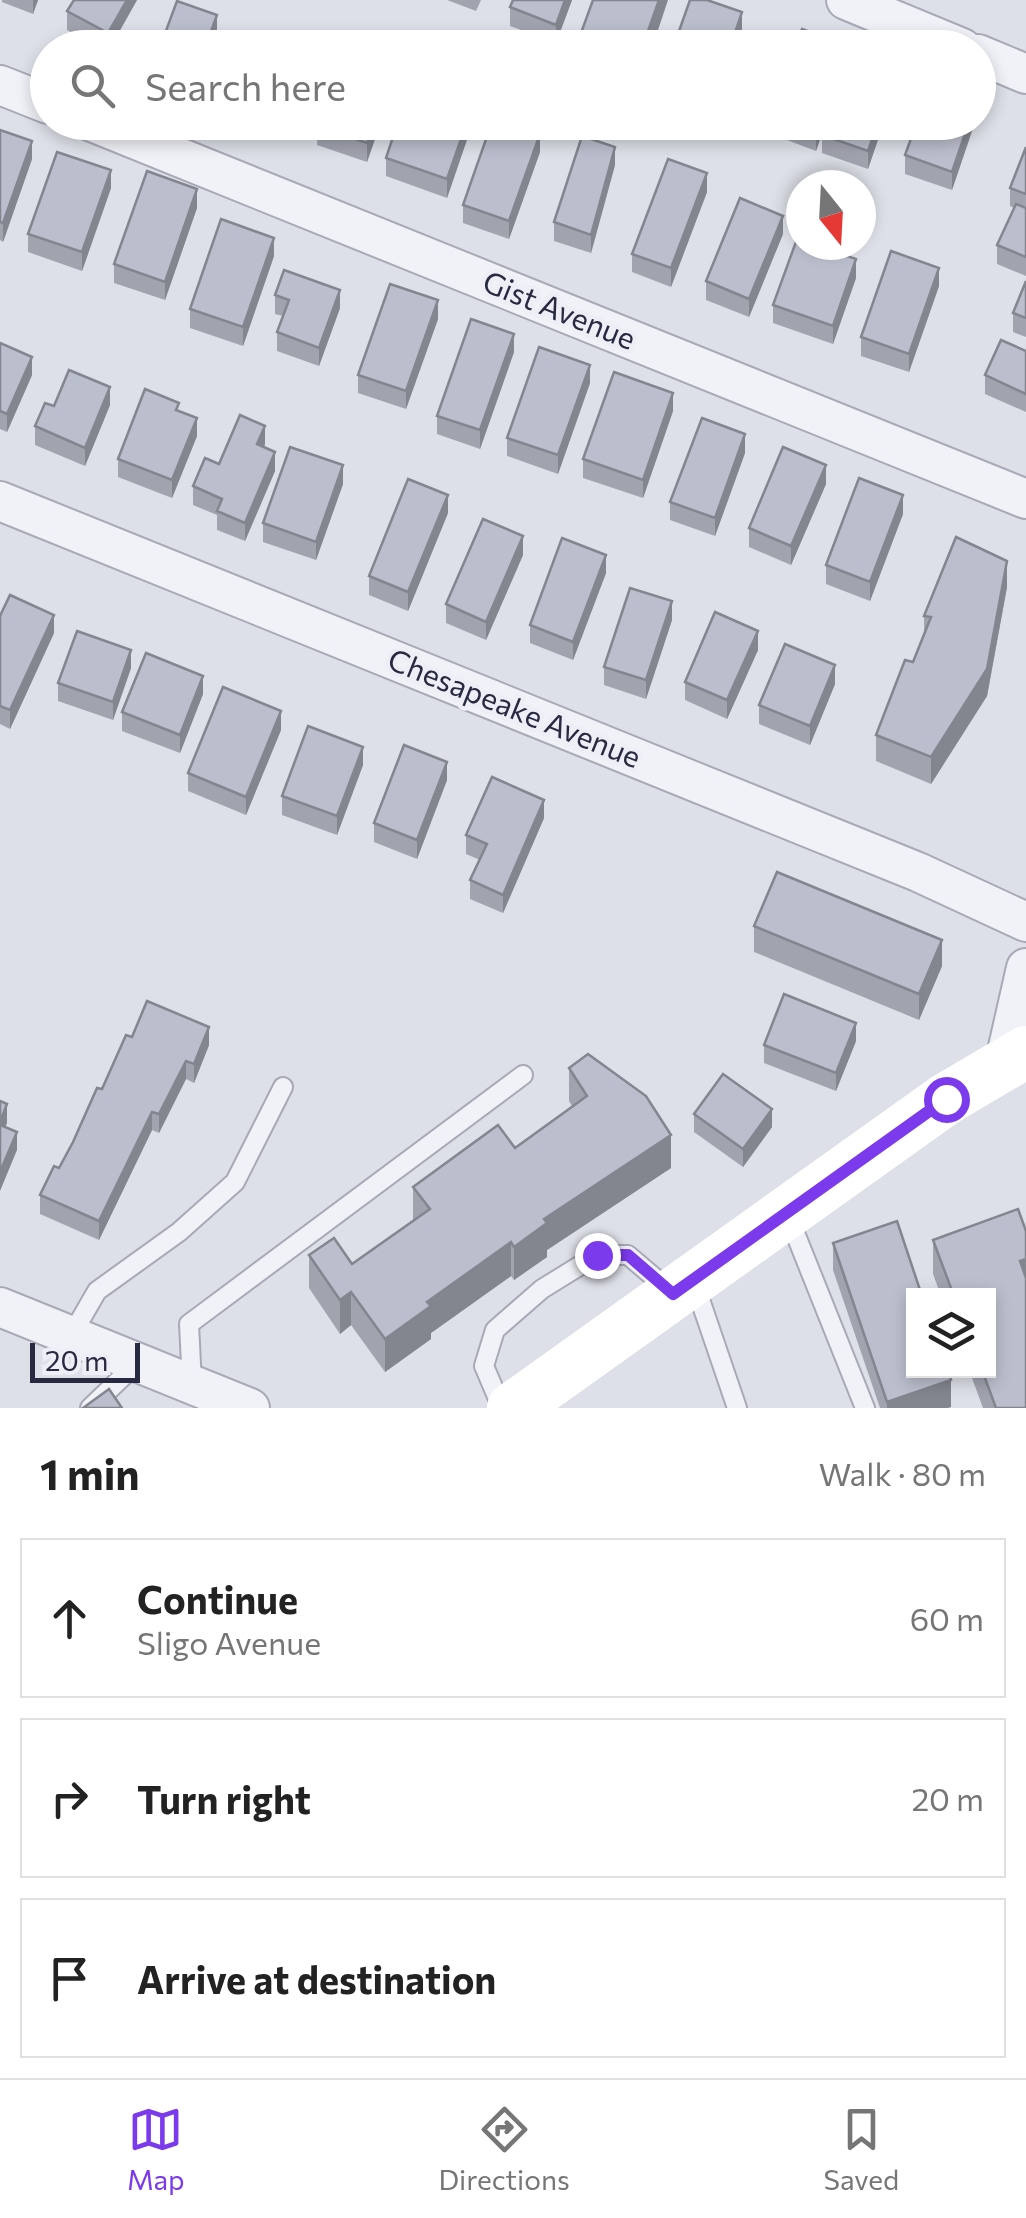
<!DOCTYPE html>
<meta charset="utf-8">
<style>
:root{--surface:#fff;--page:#f6f6f6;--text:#222;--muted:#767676;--line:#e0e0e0;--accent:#7c3aed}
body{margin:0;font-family:Commissioner,sans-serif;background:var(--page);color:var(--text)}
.controls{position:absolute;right:30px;bottom:30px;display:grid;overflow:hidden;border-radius:0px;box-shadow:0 5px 15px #0003}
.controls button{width:90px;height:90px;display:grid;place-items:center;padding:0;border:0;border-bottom:2px solid var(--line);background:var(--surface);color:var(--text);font:50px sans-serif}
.compass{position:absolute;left:786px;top:170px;width:90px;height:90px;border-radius:50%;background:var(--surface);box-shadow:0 5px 15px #0003;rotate:162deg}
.scale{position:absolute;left:30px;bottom:25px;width:110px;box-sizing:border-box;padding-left:10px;border:5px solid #272a40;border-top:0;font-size:28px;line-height:35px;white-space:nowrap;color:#272a40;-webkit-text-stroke:8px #eeeff6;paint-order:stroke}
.stop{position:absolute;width:30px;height:30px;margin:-22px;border:8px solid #7c3aed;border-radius:50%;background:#fff}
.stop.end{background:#7c3aed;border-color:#fff;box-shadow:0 2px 10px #0008}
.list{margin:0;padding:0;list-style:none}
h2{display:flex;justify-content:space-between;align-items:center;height:130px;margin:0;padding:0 40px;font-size:42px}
h2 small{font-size:32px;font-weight:400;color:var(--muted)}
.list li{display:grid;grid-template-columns:65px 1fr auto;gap:30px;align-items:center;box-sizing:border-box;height:160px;margin:0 20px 20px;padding:0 20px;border:2px solid var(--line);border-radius:0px}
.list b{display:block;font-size:38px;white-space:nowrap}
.list p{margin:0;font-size:32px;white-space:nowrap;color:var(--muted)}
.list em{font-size:32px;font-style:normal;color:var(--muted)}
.icon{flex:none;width:55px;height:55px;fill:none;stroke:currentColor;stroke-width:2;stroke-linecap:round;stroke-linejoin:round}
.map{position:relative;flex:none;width:1026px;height:1408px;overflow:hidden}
.search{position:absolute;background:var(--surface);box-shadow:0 5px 15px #0003;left:30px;right:30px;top:30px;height:110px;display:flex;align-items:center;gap:25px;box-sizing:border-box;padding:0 35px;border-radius:55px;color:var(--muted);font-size:38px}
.sheet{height:670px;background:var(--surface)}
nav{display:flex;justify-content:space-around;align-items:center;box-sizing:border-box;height:140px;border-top:2px solid var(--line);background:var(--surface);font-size:28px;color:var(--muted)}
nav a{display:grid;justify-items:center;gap:5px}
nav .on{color:var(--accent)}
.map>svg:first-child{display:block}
</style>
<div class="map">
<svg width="1026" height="1408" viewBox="0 0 1026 1408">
<rect width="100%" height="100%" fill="#dee0e9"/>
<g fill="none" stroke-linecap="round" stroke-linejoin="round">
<defs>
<g id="lane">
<polyline points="789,1218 865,1408"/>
<polyline points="695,1285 737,1408"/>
<polyline points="71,1336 97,1291 179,1232 235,1182 283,1087"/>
<polyline points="192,1384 189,1324 523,1075"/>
<polyline points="90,1408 137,1363"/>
<polyline points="502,1408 484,1366 495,1330 542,1289 597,1255 628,1255 669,1290"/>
</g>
<g id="street">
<polyline points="846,0 962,48"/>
<polyline points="978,54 1026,74"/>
<polyline points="0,85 48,104"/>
<polyline points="92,122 1026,499"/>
<polyline points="0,501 918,872 1026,922"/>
<polyline points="1004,1065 1026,968"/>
<polyline points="0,1307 250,1408"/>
</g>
</defs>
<use href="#lane" stroke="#a7a9b6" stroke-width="22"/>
<use href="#street" stroke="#a7a9b6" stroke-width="42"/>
<use href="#lane" stroke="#f1f2f7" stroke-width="18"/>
<use href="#street" stroke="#f1f2f7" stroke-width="38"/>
<polyline stroke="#fff" stroke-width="52" points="513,1408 946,1099 1026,1052"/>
</g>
<g fill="#a1a3af">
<polygon points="2,0 38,0 33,14 2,2"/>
<polygon points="137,0 110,48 100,48 67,30 67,11"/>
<polygon points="447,0 481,0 476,11"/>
<polygon points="513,0 572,0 556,43 510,26 510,7"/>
<polygon points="318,122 381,122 367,162 317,145"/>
<polygon points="473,122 447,198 386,176 386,158"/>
<polygon points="771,122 826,122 816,151 771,134"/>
<polygon points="827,122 884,122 868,169 822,153 822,135"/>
<polygon points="975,122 952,190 905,174 905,155"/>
<polygon points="0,130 32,159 3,242 0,240"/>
<polygon points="1026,147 1026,276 997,264 997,245 1014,208 1010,206 1010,188"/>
<polygon points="540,152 509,239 463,223 463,205"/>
<polygon points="615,165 591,253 554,241 554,222"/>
<polygon points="111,188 82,271 28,252 28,234"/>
<polygon points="707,192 671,287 632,272 632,254"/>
<polygon points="197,208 165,300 114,283 114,264"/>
<polygon points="783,234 749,317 706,300 706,281"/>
<polygon points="274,256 243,346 190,328 190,309"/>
<polygon points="856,278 833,344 773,323 773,305"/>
<polygon points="1026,281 1026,337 1013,332 1013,313"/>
<polygon points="939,286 909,372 861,356 861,337"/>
<polygon points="275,295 340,308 319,366 277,351 277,332 283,316 275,314"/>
<polygon points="438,319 406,409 358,393 358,375"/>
<polygon points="0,343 32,375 7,432 0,429"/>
<polygon points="1026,351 1026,412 985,394 985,375"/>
<polygon points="514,352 480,449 437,434 437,416"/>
<polygon points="590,383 558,474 507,456 507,438"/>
<polygon points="110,405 85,466 35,445 35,426"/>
<polygon points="179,411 197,436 172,498 118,477 118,459"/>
<polygon points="673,411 643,498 583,478 583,459"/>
<polygon points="265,444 264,447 275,471 245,541 217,530 217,515 193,505 193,486 219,464"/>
<polygon points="745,453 715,536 670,520 670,502"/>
<polygon points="343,484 316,560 263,542 263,523"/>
<polygon points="826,484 791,565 749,547 749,528"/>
<polygon points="448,513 408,611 369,595 369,576"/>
<polygon points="903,514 870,601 826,584 826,565"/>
<polygon points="523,555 486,640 446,623 446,604"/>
<polygon points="606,573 573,660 530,643 530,625"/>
<polygon points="1007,587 987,696 931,784 876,761 876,735 913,662 924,635 924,616"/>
<polygon points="0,616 54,633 10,729 0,724"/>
<polygon points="672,620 646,699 604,685 604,667"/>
<polygon points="758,650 727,719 685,700 685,682"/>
<polygon points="131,668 113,720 58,701 58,683"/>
<polygon points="835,684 810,745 759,724 759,705"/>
<polygon points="203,694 180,753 122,731 122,712"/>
<polygon points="281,730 246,815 188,791 188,773"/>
<polygon points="363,765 337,835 282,815 282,796"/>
<polygon points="447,780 417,859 374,842 374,823"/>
<polygon points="544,818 503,913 470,899 470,880 480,860 466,854 466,835"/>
<polygon points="754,926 942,966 919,1020 754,952"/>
<polygon points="132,1037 209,1045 194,1083 186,1079 159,1133 152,1130 99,1240 40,1214 40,1195 59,1168"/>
<polygon points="856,1041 836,1091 764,1063 764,1045"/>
<polygon points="569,1068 671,1168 547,1250 547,1257 514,1280 511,1276 431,1333 431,1339 385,1372 351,1325 340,1334 309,1288 309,1255 352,1264 413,1220 413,1187 515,1148 572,1106 569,1101"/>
<polygon points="694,1114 772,1127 743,1167 694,1132"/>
<polygon points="1018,1209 1026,1231 1026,1408 983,1408 969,1370 988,1370 988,1296 941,1296 933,1274 933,1240"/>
<polygon points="833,1243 951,1407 947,1408 880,1408 833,1270"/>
</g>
<g fill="#83858f">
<polygon points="33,0 38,0 33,14"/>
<polygon points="127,0 137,0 110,48 108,48 108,33"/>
<polygon points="565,0 572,0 556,43 556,25"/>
<polygon points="659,0 668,0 652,48 642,48"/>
<polygon points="742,12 742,31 737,48 730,48"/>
<polygon points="217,15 217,34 212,48 205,48"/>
<polygon points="375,122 381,122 367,162 367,143"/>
<polygon points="467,122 473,122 447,198 447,179"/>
<polygon points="819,122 826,122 816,151 816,132"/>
<polygon points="878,122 884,122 868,169 868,151"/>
<polygon points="969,122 975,122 952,190 952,172"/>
<polygon points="540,134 540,152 509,239 509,221"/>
<polygon points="32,141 32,159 3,242 3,223"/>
<polygon points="615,147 615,165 591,253 591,235"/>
<polygon points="111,170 111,188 82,271 82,252"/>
<polygon points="707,173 707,192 671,287 671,268"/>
<polygon points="197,189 197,208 165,300 165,282"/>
<polygon points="783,216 783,234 749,317 749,299"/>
<polygon points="274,238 274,256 243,346 243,327"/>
<polygon points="856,259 856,278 833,344 833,326"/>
<polygon points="939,268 939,286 909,372 909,354"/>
<polygon points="340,290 340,308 319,366 319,348"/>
<polygon points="438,300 438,319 406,409 406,391"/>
<polygon points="514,334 514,352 480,449 480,430"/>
<polygon points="32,357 32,375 7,432 7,414"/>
<polygon points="590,365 590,383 558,474 558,455"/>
<polygon points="110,387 110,405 85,466 85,448"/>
<polygon points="673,393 673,411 643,498 643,480"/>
<polygon points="197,418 197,436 172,498 172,480"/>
<polygon points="265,426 265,444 257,463 257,444"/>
<polygon points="745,434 745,453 715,536 715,518"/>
<polygon points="275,452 275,471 245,541 245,523"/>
<polygon points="343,465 343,484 316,560 316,542"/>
<polygon points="826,465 826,484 791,565 791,546"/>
<polygon points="448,495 448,513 408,611 408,592"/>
<polygon points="903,495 903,514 870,601 870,582"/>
<polygon points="523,536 523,555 486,640 486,622"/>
<polygon points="606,555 606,573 573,660 573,642"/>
<polygon points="1007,561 1007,587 987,696 931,784 931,757"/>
<polygon points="672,601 672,620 646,699 646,680"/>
<polygon points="54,615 54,633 10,729 10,710"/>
<polygon points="758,631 758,650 727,719 727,700"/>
<polygon points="131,650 131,668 113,720 113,702"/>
<polygon points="835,665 835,684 810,745 810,726"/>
<polygon points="203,676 203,694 180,753 180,735"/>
<polygon points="281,711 281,730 246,815 246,797"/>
<polygon points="363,747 363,765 337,835 337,816"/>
<polygon points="447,762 447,780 417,859 417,840"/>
<polygon points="544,800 544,818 503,913 503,895"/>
<polygon points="942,940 942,966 919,1020 919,994"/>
<polygon points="856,1023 856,1041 836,1091 836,1073"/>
<polygon points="209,1027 209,1045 194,1083 194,1064"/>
<polygon points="186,1061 186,1079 159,1133 159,1114"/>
<polygon points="7,1104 7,1123 0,1141 0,1122"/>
<polygon points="772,1109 772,1127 743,1167 743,1149"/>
<polygon points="152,1112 152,1130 99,1240 99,1221"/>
<polygon points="17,1132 17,1150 0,1191 0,1172"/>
<polygon points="671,1135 671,1168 547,1250 547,1257 514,1280 514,1247 544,1219"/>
<polygon points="511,1242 511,1276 431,1333 431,1339 385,1372 385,1339 427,1302"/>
<polygon points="1026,1259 1026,1293 1020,1261"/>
<polygon points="351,1292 351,1325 340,1334 340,1300"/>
<polygon points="951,1380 951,1407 947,1408 887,1408 887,1402"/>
</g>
<g fill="#bbbecc" stroke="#83858f" stroke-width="2.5">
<polygon points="74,0 127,0 108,33 67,11"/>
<polygon points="513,0 565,0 556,25 510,7"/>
<polygon points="593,0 659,0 642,48 587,48 577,44"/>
<polygon points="690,0 707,0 742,12 730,48 673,48"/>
<polygon points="177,1 217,15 205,48 160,47"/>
<polygon points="802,29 847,45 846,48 795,48"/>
<polygon points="243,34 287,48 238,48"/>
<polygon points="348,38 373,48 344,48"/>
<polygon points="856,41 876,48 853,48"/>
<polygon points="318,122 375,122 367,143 317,126"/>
<polygon points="398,122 467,122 447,179 386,158"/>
<polygon points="492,122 509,122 540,134 509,221 463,205"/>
<polygon points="790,122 819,122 816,132"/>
<polygon points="827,122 878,122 868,151 822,135"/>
<polygon points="917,122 969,122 952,172 905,155"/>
<polygon points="0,130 32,141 3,223 0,222"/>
<polygon points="582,136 615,147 591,235 554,222"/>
<polygon points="1026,147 1026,194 1010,188"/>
<polygon points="57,152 111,170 82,252 28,234"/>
<polygon points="668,159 707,173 671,268 632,254"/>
<polygon points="147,171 197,189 165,282 114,264"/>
<polygon points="740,198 783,216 749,299 706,281"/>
<polygon points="1016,204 1026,208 1026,257 997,245"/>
<polygon points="221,219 274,238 243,327 190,309"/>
<polygon points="797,239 801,240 801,245 815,245 856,259 833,326 773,305"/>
<polygon points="891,251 939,268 909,354 861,337"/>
<polygon points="284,270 340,290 319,348 277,332 289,300 275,295"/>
<polygon points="1026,281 1026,318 1013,313"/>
<polygon points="390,284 438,300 406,391 358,375"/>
<polygon points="471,319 514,334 480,430 437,416"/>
<polygon points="1001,340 1026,351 1026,394 985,375"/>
<polygon points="0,343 32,357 7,414 0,411"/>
<polygon points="539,347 590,365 558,455 507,438"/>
<polygon points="69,370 110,387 85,448 35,426 45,403 54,406"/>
<polygon points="614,372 673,393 643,480 583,459"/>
<polygon points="145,389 179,403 176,410 197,418 172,480 118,459"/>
<polygon points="240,415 265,426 257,444 275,452 245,523 217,511 222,499 193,486 205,458 219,464"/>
<polygon points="702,418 745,434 715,518 670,502"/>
<polygon points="290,447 343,465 316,542 263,523"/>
<polygon points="783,447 826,465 791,546 749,528"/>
<polygon points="859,478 903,495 870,582 826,565"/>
<polygon points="408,479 448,495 408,592 369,576"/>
<polygon points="483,519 523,536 486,622 446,604"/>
<polygon points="956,537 1007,561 987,669 931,757 876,735 905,660 913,662 931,617 924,616"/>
<polygon points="562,538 606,555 573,642 530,625"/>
<polygon points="630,588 672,601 646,680 604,667"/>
<polygon points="10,595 54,615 10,710 0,706 0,616"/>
<polygon points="715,612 758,631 727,700 685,682"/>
<polygon points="77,631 131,650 113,702 58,683"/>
<polygon points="785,644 835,665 810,726 759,705"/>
<polygon points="146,653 203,676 180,735 122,712"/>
<polygon points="223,687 281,711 246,797 188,773"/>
<polygon points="308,726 363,747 337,816 282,796"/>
<polygon points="404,745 447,762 417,840 374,823"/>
<polygon points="492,777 544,800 503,895 470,880 487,844 466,835"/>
<polygon points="777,872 942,940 919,994 754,926"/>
<polygon points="784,994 856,1023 836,1073 764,1045"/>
<polygon points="147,1001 209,1027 194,1064 186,1061 159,1114 152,1112 99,1221 40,1195 54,1166 59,1168 73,1142 97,1088 102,1089 126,1035 132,1037"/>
<polygon points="588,1054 646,1096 671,1135 544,1219 547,1223 514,1247 511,1242 427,1302 431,1306 385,1339 351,1292 340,1300 309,1255 334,1238 352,1264 430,1209 413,1187 498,1125 515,1148 587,1096 569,1068"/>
<polygon points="723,1074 772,1109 743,1149 694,1114"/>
<polygon points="0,1101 7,1104 0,1122"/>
<polygon points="0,1125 17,1132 0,1172"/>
<polygon points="1018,1209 1026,1231 1026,1259 1020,1261 1026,1278 1026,1408 996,1408 982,1370 988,1370 988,1296 954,1296 933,1240"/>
<polygon points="897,1221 922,1296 914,1296 914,1370 948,1370 951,1380 887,1402 833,1243"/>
<polygon points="109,1389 122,1408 83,1408"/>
</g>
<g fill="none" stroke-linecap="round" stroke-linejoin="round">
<polyline stroke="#7c3aed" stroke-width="12" points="597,1255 628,1255 673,1294 946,1099"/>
</g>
<g text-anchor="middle" stroke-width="9" stroke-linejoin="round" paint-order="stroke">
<g font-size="30" fill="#272a40" stroke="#eeeff6">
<text transform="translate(559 311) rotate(22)" y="10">Gist Avenue</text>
<text transform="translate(514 709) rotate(22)" y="10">Chesapeake Avenue</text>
</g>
</g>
</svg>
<div class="controls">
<button><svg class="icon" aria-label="layers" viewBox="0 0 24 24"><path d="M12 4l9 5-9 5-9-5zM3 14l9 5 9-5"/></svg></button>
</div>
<svg class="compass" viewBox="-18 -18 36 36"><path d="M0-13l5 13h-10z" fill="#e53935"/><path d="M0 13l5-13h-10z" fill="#767676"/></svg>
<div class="scale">20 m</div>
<div class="stop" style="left:946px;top:1099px"></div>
<div class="stop end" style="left:597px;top:1255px"></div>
<div class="search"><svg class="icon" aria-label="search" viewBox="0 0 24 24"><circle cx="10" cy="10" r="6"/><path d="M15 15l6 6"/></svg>Search here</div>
</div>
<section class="sheet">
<h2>1 min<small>Walk · 80 m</small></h2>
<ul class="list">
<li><svg class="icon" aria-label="ahead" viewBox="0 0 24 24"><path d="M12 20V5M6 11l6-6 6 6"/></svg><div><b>Continue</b><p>Sligo Avenue</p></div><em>60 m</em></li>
<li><svg class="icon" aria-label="right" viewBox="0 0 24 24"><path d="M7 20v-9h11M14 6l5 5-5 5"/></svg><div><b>Turn right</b></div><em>20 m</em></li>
<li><svg class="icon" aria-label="arrive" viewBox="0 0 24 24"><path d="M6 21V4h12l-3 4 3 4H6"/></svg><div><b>Arrive at destination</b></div></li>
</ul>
</section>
<nav>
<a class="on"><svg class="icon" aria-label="map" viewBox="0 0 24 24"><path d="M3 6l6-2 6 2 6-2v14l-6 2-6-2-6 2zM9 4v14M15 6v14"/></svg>Map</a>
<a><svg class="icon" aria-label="directions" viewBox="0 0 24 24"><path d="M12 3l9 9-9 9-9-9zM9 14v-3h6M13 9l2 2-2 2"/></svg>Directions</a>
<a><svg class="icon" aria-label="saved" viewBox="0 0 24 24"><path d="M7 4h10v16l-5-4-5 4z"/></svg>Saved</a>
</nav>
